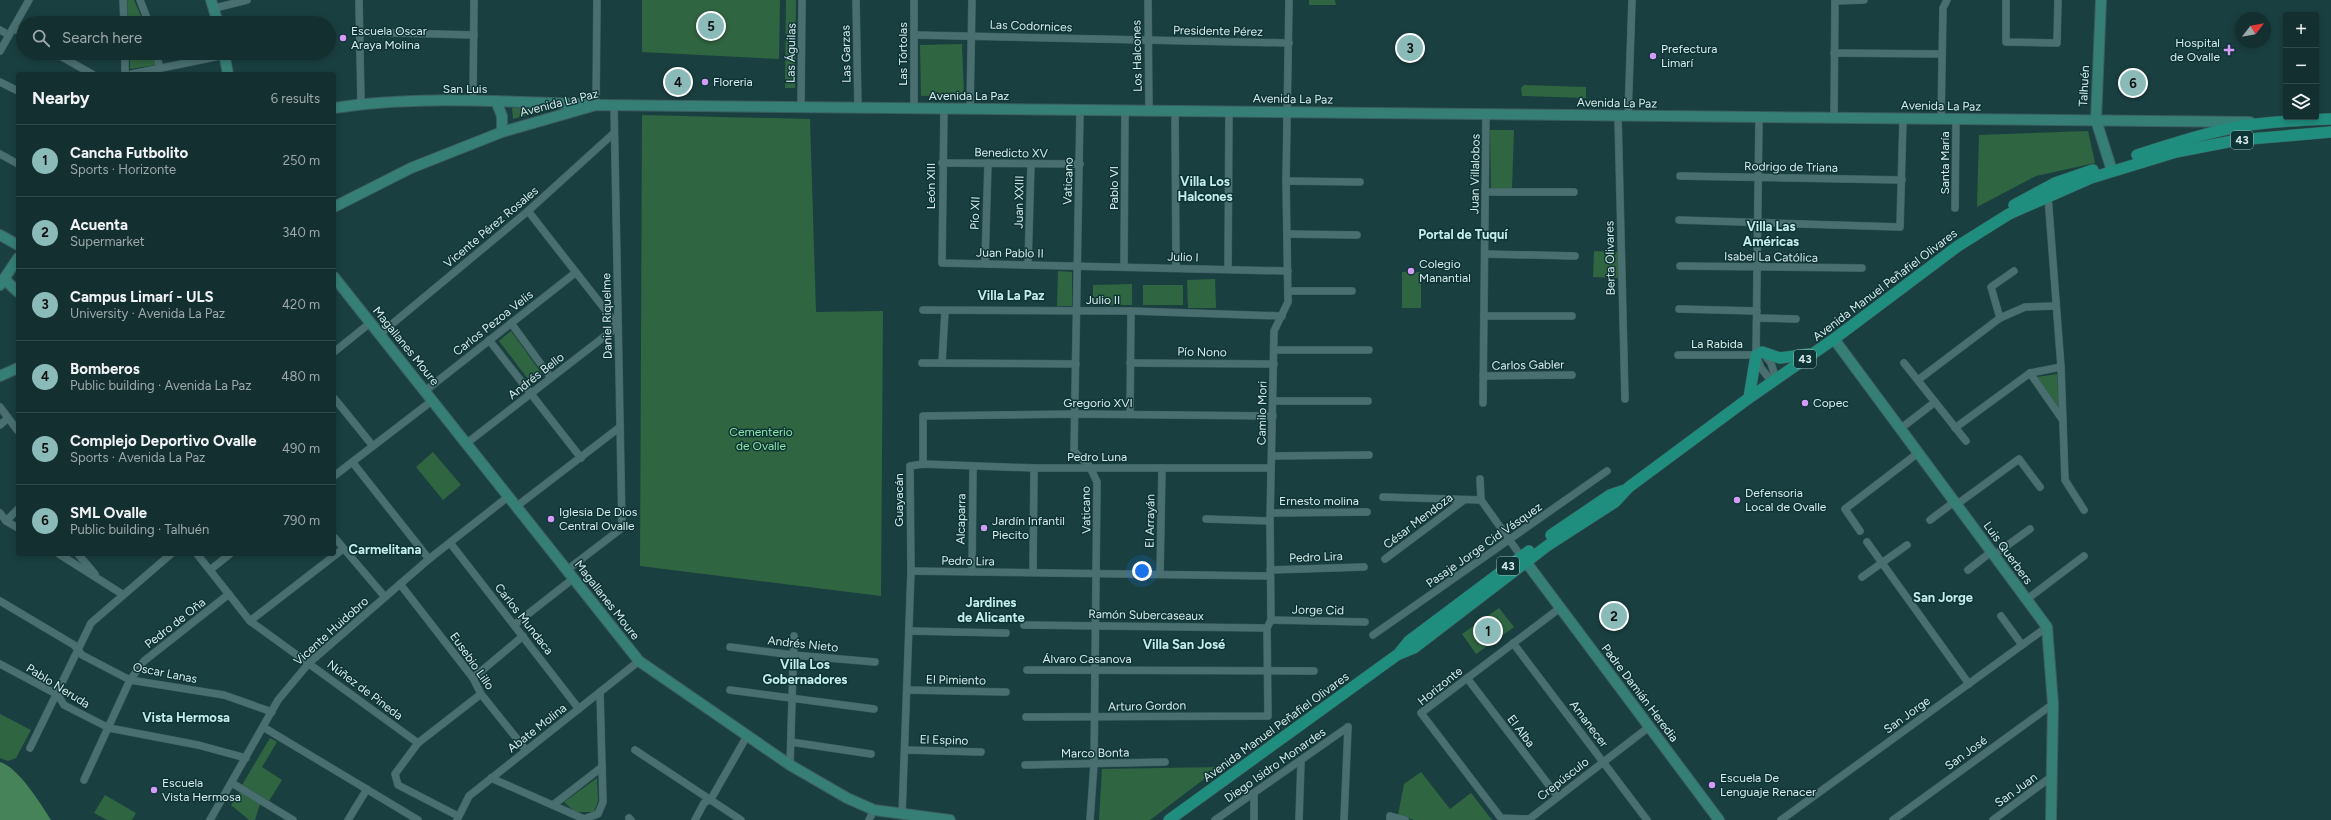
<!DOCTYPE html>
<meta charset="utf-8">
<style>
:root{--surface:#142f30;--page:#1d3738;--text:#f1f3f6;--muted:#9da9ab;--line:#334a4c;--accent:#8bbbb9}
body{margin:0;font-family:Figtree,sans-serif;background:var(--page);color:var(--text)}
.controls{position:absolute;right:12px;top:12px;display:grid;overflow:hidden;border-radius:4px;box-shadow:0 2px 6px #0003}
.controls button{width:36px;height:36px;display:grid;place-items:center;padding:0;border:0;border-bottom:1px solid var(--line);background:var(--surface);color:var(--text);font:20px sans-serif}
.compass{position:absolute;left:2235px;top:12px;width:36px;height:36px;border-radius:50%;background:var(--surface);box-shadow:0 2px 6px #0003;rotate:59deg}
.you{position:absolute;left:1142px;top:571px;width:14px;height:14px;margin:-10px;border:3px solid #fff;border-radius:50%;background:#1a73e8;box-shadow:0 0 0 6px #1a73e833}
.badge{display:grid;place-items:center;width:26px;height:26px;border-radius:50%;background:var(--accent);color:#111;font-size:13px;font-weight:700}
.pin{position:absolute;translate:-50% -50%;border:2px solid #fff;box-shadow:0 1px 4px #0006}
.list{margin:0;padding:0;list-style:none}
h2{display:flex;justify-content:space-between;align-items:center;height:52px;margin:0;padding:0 16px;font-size:17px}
h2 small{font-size:13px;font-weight:400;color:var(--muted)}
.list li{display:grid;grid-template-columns:26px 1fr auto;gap:12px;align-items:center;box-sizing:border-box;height:72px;padding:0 16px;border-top:1px solid var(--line)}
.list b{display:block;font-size:15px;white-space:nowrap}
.list p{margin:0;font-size:13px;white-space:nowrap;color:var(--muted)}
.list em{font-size:13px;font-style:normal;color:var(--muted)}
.icon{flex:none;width:22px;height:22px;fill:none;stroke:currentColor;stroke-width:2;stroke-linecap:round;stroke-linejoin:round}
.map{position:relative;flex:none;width:2331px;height:820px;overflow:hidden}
.search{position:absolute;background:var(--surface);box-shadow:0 2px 6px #0003;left:16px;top:16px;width:320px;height:44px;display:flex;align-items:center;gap:10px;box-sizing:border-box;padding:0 14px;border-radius:22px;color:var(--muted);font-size:15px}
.panel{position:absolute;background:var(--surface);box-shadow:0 2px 6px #0003;left:16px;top:72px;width:320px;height:484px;border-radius:4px}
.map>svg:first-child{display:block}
</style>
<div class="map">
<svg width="2331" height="820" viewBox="0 0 2331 820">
<rect width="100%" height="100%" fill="#1a3f40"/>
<g fill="#306541">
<polygon points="127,0 134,0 144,23 128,23"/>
<polygon points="642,0 780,0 779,59 642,52"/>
<polygon points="786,0 796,0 795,88 785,88"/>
<polygon points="1309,0 1335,0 1336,5 1309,5"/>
<polygon points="962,44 964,95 921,96 920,45"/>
<polygon points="130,53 153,53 156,65 130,69"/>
<polygon points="1524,85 1586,87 1586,98 1522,96 1521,88"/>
<polygon points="560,106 513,119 512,108"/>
<polygon points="642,115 810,119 816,312 883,311 881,596 640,566"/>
<polygon points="1490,130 1514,130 1512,188 1491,189"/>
<polygon points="2088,131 2095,163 2036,176 1977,207 1979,135"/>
<polygon points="1594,251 1619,252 1618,278 1593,277"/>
<polygon points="1058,271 1072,272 1072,306 1057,306"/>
<rect x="1402" y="272" width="19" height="36"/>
<polygon points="1215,279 1216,308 1188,308 1187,280"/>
<polygon points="1132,284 1132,305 1093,305 1093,285"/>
<rect x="1143" y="285" width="40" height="20"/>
<polygon points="511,331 542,374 531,383 499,341"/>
<polygon points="2057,374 2059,408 2037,377"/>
<polygon points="433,452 461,485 443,500 416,467"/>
<polygon points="1499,608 1514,627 1476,654 1462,634"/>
<polygon points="0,714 31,730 16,758 8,761 0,758"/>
<polygon points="270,738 277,742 262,767 282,780 269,801 242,785"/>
<polygon points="1220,767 1150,820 1099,820 1102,769"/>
<polygon points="1421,772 1450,809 1471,793 1492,820 1414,820 1398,815 1404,784"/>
<polygon points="597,778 598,801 594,812 575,812 564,802"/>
<polygon points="240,792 260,804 255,820 249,820 231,805"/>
<polygon points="105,795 136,813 132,820 107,820 94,813"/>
</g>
<path fill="#468359" d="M 0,762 C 19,768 40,803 51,820 L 0,820 Z"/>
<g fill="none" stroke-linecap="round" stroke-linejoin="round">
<defs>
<g id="street">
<polyline points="123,0 124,23"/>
<polyline points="140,0 149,23"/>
<polyline points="359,0 361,103"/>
<polyline points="856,0 858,108"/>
<polyline points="1148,0 1149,111"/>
<polyline points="2006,0 2006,42 2057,43 2058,0"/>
<polyline points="1835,1 1864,0"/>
<polyline points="215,8 247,0"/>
<polyline points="13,28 23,34"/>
<polyline points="0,30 9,35"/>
<polyline points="359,32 474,35"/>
<polyline points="915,35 1289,43"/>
<polyline points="0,51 29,0"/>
<polyline points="55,53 92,74"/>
<polyline points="125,53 125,74"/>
<polyline points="156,53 160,68"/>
<polyline points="1834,53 1942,54"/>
<polyline points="132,74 225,55"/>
<polyline points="0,82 18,91"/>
<polyline points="473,101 474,0"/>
<polyline points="596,105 597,0"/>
<polyline points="801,107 802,0"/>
<polyline points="914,108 914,0"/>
<polyline points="944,109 942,263 1288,271"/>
<polyline points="970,109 972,0"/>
<polyline points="1080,110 1074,451 1090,467 1097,482 1094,764 1090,820"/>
<polyline points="1175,111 1176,268"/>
<polyline points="1618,116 1625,399"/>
<polyline points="1628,116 1632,0"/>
<polyline points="1759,117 1756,355 1761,368 1772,382"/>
<polyline points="1834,118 1835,0"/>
<polyline points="1941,119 1943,8 1947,0"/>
<polyline points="0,154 18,164"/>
<polyline points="942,163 1080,164"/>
<polyline points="1680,176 1902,180"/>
<polyline points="1286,181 1360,182"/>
<polyline points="1485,192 1574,192"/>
<polyline points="2048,196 2061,367 2065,480 2084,510"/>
<polyline points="1955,208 1956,119"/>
<polyline points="1679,220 1900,227 1903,119"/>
<polyline points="1287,234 1357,235"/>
<polyline points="1485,254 1575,256"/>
<polyline points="985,263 988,163"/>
<polyline points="1028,265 1031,164"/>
<polyline points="1124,266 1125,111"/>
<polyline points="1680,266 1862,268"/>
<polyline points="1228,269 1229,112"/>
<polyline points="1288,291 1352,291"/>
<polyline points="1679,309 1757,311"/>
<polyline points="923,310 1131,311 1282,316"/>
<polyline points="1484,316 1572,316"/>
<polyline points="1757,318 1796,319"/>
<polyline points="2000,318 1991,287 2014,271"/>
<polyline points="511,323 551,378"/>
<polyline points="380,334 528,211 614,133"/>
<polyline points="489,340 581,458"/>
<polyline points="1274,350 1369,350"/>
<polyline points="334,352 370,323"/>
<polyline points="1763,353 1771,363 1776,379"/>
<polyline points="1678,355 1756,355"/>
<polyline points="922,363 1076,364"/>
<polyline points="942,363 945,311"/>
<polyline points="1130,363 1274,364"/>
<polyline points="1904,363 1966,441"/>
<polyline points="2030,373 2062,419"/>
<polyline points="1483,376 1572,375"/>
<polyline points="1918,380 2000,318 2025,307 2055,306"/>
<polyline points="425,391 575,273"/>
<polyline points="334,398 373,446"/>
<polyline points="1273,401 1368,401"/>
<polyline points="1483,403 1486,114"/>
<polyline points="0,407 18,431"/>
<polyline points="1130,414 1131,311"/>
<polyline points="0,425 8,418"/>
<polyline points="1955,428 2030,373 2061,367"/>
<polyline points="1900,429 1935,402"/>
<polyline points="467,443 618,326 528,211"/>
<polyline points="1272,456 1369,455"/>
<polyline points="353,463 429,559"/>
<polyline points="923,464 923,416 1076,414 1273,416"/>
<polyline points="334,476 433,400"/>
<polyline points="1480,479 1481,500 1523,559"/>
<polyline points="1383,497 1481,500"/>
<polyline points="1956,505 2019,459 2040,487"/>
<polyline points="517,506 620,427"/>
<polyline points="0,513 6,521 18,528"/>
<polyline points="1271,513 1367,512"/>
<polyline points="1206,519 1270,521"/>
<polyline points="1930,520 1954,502"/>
<polyline points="6,521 18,509"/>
<polyline points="1860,531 1845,509 1918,453"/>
<polyline points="334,537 385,597"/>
<polyline points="1867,542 1969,684"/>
<polyline points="451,544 579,709"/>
<polyline points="59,554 122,594"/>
<polyline points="78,554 95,574"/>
<polyline points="197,554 250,621 418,743"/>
<polyline points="1994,555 2030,529"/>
<polyline points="1385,559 1464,500"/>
<polyline points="210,570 230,554"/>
<polyline points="567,570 622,528 614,104"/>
<polyline points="1270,570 1364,567"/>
<polyline points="1968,570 1991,552"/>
<polyline points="911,571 1269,576"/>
<polyline points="972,572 973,467"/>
<polyline points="1033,572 1034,468"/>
<polyline points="1160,574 1162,468"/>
<polyline points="1862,577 1907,545"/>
<polyline points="400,584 473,678 481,694 526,750"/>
<polyline points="2026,600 2084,556"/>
<polyline points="0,601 74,645 82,655 130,680 224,695 272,712"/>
<polyline points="2001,616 2022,645"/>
<polyline points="1271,620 1365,622"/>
<polyline points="250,621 343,549"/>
<polyline points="514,625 574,578"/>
<polyline points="1024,625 1267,628"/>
<polyline points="909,631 1006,633"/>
<polyline points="1373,635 1607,471"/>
<polyline points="1513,643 1647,820"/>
<polyline points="730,647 793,655 875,662"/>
<polyline points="0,664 58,695 64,705 109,728 198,745 246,758"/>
<polyline points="1027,670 1314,671"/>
<polyline points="473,678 523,636"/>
<polyline points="1467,678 1558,797"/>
<polyline points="730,690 874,709"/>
<polyline points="907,690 1006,692"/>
<polyline points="1026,717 1268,716 1267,628 1271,620 1270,521 1274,331 1288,302 1286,181 1289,0"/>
<polyline points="263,727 418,820"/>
<polyline points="791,742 871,754"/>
<polyline points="30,748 91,623 171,554"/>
<polyline points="635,750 741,820"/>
<polyline points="905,750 981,752"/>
<polyline points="790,765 794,636"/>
<polyline points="1025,765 1165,762"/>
<polyline points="491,778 584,819 598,814 603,802 600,692"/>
<polyline points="84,780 130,680 144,661 229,594"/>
<polyline points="232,783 293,820"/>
<polyline points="553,805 602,767"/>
<polyline points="902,815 911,571 910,466 923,464 1034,468 1271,468"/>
<polyline points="458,816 398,785 395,774 418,743 481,694"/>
<polyline points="629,818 631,820"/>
<polyline points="1529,819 1501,818 1421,713 1560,608"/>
<polyline points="210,820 278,700 309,663 429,559 509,496"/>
<polyline points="348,820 367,789"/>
<polyline points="457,820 469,796 639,661"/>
<polyline points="695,820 704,803 711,799 747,736"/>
<polyline points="869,820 874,810"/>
<polyline points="1215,820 1348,727"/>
<polyline points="1254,820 1254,794"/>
<polyline points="1299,820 1301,761"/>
<polyline points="1344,820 1348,727"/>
<polyline points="1390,820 1390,816 1405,820"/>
<polyline points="1528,820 1649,727"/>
<polyline points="1781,820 2047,627"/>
<polyline points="1893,820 2053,704"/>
<polyline points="1993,820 2051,777"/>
</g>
<g id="secondary">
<polyline points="211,0 218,23"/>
<polyline points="2101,0 2096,120 2112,171"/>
<polyline points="224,53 228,74"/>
<polyline points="496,101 502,116 502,132"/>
<path d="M 334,108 C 415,95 504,102 586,104"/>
<polyline points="334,207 411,168 502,132 596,105 2250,122"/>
<polyline points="0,235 18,245"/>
<polyline points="334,277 639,661 790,765 847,798 874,810 950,820"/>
<polyline points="4,279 18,292"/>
<polyline points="0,285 18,258"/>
<polyline points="1834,339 2047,627 2053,704 2051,820"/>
<polyline points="0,376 18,368"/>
<polyline points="1526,562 1719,820"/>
</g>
<g id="primary">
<path d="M 2137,155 C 2174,143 2211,131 2249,125 C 2276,121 2304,120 2331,119"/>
<polyline points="2014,205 2055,183 2093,170"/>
<polyline points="1762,352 1780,358 1809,354"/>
<polyline points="1749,398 1756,355"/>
<polyline points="1551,535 1610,495 1625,490"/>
<polyline points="1400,652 1409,641 1529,551"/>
<polyline points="1169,820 1397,655 1414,648 1547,546 1615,502 1629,487 1749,398 1834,339 1958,246 2009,214 2091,178 2176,152 2238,140 2331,132"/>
</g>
</defs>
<use href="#street" stroke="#3c5d5e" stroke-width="8"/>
<use href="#secondary" stroke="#3c5d5e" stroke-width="12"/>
<use href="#primary" stroke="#3c5d5e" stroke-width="12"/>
<use href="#street" stroke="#4a6f70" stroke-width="7"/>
<use href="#secondary" stroke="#357f77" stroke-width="10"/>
<use href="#primary" stroke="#208e7e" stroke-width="11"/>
</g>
<g fill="#d59bfa" stroke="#0e3435" stroke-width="1.5">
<circle cx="343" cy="38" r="4"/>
<path d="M2227 44h4v4h4v4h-4v4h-4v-4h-4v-4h4z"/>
<circle cx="1653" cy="56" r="4"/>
<circle cx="705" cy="82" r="4"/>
<circle cx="1411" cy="271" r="4"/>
<circle cx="1805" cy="403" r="4"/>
<circle cx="1737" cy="500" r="4"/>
<circle cx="551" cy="519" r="4"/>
<circle cx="984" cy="528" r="4"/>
<circle cx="1712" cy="785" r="4"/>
<circle cx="154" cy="790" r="4"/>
</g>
<g text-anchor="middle" stroke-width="3" stroke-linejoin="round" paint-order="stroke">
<g fill="#0e3435" stroke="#9bb5b6" stroke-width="1">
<rect x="2231" y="131" width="22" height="18" rx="3"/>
<rect x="1794" y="350" width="22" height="18" rx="3"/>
<rect x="1497" y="557" width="22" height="18" rx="3"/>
</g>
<g font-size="11" font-weight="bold" fill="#d8eced">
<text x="2242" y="144">43</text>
<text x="1805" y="363">43</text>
<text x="1508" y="570">43</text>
</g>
<g font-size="12" fill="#d8eced" stroke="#0e3435">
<text transform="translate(1031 26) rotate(2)" y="4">Las Codornices</text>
<text transform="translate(1218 31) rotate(1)" y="4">Presidente Pérez</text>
<text transform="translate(791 53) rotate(-89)" y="4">Las Águilas</text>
<text transform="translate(846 54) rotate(-91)" y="4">Las Garzas</text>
<text transform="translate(903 54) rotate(-90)" y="4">Las Tórtolas</text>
<text transform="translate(1137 56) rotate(-91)" y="4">Los Halcones</text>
<text transform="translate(2084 86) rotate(-87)" y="4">Talhuén</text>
<text x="465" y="93">San Luis</text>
<text x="969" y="100">Avenida La Paz</text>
<text transform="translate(1293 99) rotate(1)" y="4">Avenida La Paz</text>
<text transform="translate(559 103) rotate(-14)" y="4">Avenida La Paz</text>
<text transform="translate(1617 103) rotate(1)" y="4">Avenida La Paz</text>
<text transform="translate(1941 106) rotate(1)" y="4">Avenida La Paz</text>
<text transform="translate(1011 153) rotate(1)" y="4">Benedicto XV</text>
<text transform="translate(1945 163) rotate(-90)" y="4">Santa María</text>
<text transform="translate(1791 167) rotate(1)" y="4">Rodrigo de Triana</text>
<text transform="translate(1475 174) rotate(-89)" y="4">Juan Villalobos</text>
<text transform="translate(1068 181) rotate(-88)" y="4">Vaticano</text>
<text transform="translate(931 186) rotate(-90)" y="4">León XIII</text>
<text transform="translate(1114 188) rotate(-90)" y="4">Pablo VI</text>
<text transform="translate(1019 202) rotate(-89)" y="4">Juan XXIII</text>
<text transform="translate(975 213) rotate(-88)" y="4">Pío XII</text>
<text transform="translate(491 227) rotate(-40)" y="4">Vicente Pérez Rosales</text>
<text transform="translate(1010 253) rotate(1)" y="4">Juan Pablo II</text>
<text transform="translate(1183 257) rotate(2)" y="4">Julio I</text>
<text transform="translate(1771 257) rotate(1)" y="4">Isabel La Católica</text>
<text transform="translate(1610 258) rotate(-91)" y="4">Berta Olivares</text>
<text transform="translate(1885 285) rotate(-37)" y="4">Avenida Manuel Peñafiel Olivares</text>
<text x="1103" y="304">Julio II</text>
<text transform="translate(607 316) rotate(-91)" y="4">Daniel Riquelme</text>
<text transform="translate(493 323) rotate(-38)" y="4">Carlos Pezoa Velis</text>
<text x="1717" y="348">La Rabida</text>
<text transform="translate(406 346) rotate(51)" y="4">Magallanes Moure</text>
<text transform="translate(1202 352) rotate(1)" y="4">Pío Nono</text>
<text transform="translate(1528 365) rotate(-1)" y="4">Carlos Gabler</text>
<text transform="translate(536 376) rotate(-38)" y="4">Andrés Bello</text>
<text x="1098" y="407">Gregorio XVI</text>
<text transform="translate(1262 413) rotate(-89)" y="4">Camilo Mori</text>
<text x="1097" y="461">Pedro Luna</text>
<text transform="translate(899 500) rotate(-90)" y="4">Guayacán</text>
<text x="1319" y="505">Ernesto molina</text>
<text transform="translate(1086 510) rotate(-91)" y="4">Vaticano</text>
<text transform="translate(961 519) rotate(-89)" y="4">Alcaparra</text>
<text transform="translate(1150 521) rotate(-89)" y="4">El Arrayán</text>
<text transform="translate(1418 521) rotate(-37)" y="4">César Mendoza</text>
<text transform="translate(1484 545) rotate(-35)" y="4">Pasaje Jorge Cid Vásquez</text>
<text transform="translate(2008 553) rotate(54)" y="4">Luis Querbers</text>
<text transform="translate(1316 557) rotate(-2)" y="4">Pedro Lira</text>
<text transform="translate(968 561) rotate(1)" y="4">Pedro Lira</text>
<text transform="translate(607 600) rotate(52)" y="4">Magallanes Moure</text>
<text transform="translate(1318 610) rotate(1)" y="4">Jorge Cid</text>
<text transform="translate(1146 615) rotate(1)" y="4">Ramón Subercaseaux</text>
<text transform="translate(524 619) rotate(52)" y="4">Carlos Mundaca</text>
<text transform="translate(175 623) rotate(-38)" y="4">Pedro de Oña</text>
<text transform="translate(331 631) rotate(-42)" y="4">Vicente Huidobro</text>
<text transform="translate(803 644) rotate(6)" y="4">Andrés Nieto</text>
<text x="1087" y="663">Álvaro Casanova</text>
<text transform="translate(472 661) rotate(55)" y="4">Eusebio Lillo</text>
<text transform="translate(165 673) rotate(11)" y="4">Oscar Lanas</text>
<text transform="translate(956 680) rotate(1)" y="4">El Pimiento</text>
<text transform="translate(58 686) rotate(32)" y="4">Pablo Neruda</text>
<text transform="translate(1440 686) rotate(-39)" y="4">Horizonte</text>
<text transform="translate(365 690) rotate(37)" y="4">Núñez de Pineda</text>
<text transform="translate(1640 693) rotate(53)" y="4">Padre Damián Heredia</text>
<text transform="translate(1147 706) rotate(-1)" y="4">Arturo Gordon</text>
<text transform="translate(1907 715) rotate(-36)" y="4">San Jorge</text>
<text transform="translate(1589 724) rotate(53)" y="4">Amanecer</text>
<text transform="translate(1276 727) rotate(-36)" y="4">Avenida Manuel Peñafiel Olivares</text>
<text transform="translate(537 728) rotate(-38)" y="4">Abate Molina</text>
<text transform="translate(1521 731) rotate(53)" y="4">El Alba</text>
<text transform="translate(944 740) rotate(2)" y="4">El Espino</text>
<text transform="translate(1095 753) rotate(-1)" y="4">Marco Bonta</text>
<text transform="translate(1966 753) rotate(-36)" y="4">San José</text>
<text transform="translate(1275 765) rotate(-35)" y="4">Diego Isidro Monardes</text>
<text transform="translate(1563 779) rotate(-38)" y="4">Crepúsculo</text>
<text transform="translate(2016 790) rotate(-36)" y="4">San Juan</text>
</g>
<g font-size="12" fill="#d8eced" stroke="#0e3435" text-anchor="start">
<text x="351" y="35">Escuela Oscar<tspan x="351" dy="14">Araya Molina</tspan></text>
<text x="2220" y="47" text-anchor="end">Hospital<tspan x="2220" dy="14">de Ovalle</tspan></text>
<text x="1661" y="53">Prefectura<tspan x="1661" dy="14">Limarí</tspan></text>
<text x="713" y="86">Floreria</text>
<text x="1419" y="268">Colegio<tspan x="1419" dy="14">Manantial</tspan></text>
<text x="1813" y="407">Copec</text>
<text x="1745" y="497">Defensoria<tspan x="1745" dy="14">Local de Ovalle</tspan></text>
<text x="559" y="516">Iglesia De Dios<tspan x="559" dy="14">Central Ovalle</tspan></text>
<text x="992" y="525">Jardín Infantil<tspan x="992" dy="14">Piecito</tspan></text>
<text x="1720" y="782">Escuela De<tspan x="1720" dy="14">Lenguaje Renacer</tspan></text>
<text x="162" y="787">Escuela<tspan x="162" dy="14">Vista Hermosa</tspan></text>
</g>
<g font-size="12" fill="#8ee5a7" stroke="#0e3435">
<text x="761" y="436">Cementerio<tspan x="761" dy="14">de Ovalle</tspan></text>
</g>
<g font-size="13" font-weight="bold" fill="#c4edee" stroke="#0e3435">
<text x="1205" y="186">Villa Los<tspan x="1205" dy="15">Halcones</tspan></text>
<text x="1771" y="231">Villa Las<tspan x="1771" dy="15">Américas</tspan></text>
<text x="1463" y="239">Portal de Tuquí</text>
<text x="1011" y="300">Villa La Paz</text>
<text x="385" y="554">Carmelitana</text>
<text x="1943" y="602">San Jorge</text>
<text x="991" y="607">Jardines<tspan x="991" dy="15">de Alicante</tspan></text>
<text x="1184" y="649">Villa San José</text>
<text x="805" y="669">Villa Los<tspan x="805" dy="15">Gobernadores</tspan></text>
<text x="186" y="722">Vista Hermosa</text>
</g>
</g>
</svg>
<div class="controls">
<button>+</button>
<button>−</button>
<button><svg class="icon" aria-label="layers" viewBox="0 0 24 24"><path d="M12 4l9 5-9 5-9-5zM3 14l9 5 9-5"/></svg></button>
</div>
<svg class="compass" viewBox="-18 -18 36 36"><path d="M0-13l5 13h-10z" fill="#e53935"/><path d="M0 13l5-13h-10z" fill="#9da9ab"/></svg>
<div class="you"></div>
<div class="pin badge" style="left:1488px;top:631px">1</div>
<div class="pin badge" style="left:1614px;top:616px">2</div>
<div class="pin badge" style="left:1410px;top:48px">3</div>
<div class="pin badge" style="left:678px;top:82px">4</div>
<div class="pin badge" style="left:711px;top:26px">5</div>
<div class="pin badge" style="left:2133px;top:83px">6</div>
<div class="search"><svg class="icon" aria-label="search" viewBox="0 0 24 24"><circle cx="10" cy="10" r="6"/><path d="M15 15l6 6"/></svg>Search here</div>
<section class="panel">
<h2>Nearby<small>6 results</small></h2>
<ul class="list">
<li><span class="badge">1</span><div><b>Cancha Futbolito</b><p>Sports · Horizonte</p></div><em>250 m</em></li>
<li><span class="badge">2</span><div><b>Acuenta</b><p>Supermarket</p></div><em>340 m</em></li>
<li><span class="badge">3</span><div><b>Campus Limarí - ULS</b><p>University · Avenida La Paz</p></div><em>420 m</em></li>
<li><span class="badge">4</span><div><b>Bomberos</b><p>Public building · Avenida La Paz</p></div><em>480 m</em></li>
<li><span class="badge">5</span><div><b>Complejo Deportivo Ovalle</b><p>Sports · Avenida La Paz</p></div><em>490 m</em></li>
<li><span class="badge">6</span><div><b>SML Ovalle</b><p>Public building · Talhuén</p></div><em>790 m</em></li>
</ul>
</section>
</div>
